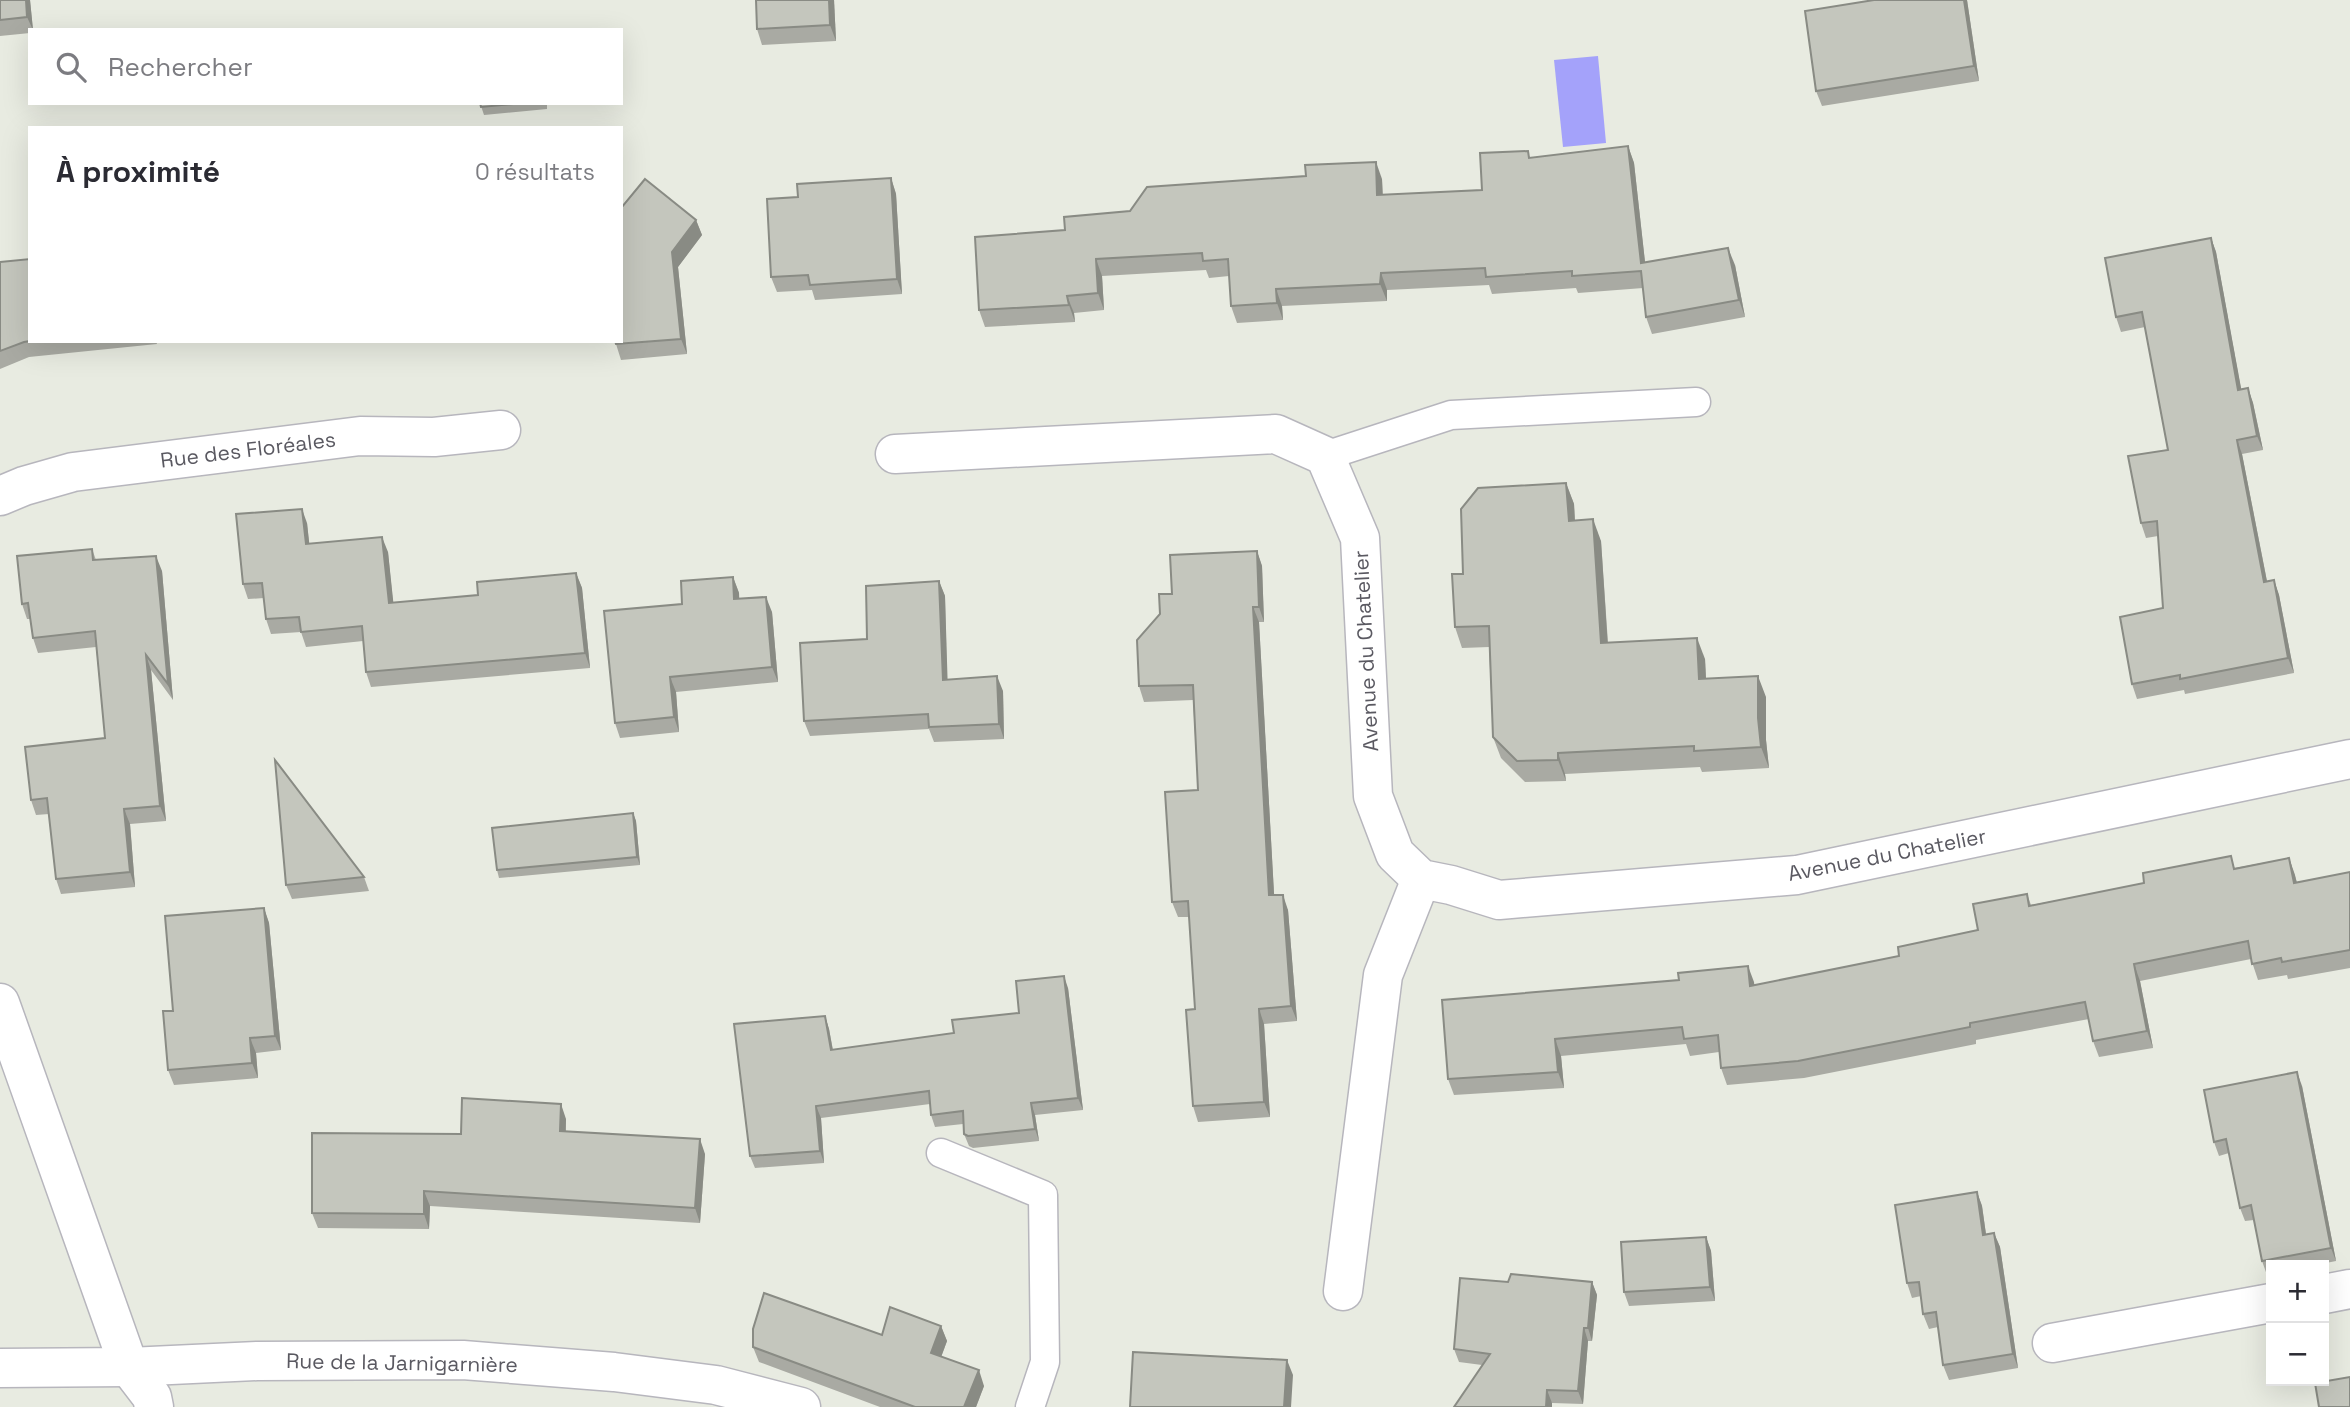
<!DOCTYPE html>
<html lang="fr">
<meta charset="utf-8">
<style>
:root{--surface:#fff;--page:#f7f7f7;--text:#2b2b33;--muted:#7c7c81;--line:#e1e1e2}
body{margin:0;font-family:"Space Grotesk",sans-serif;background:var(--page);color:var(--text)}
.controls{position:absolute;right:21px;bottom:21px;display:grid;overflow:hidden;border-radius:0px;box-shadow:0 7px 28px #0002}
.controls button{width:63px;height:63px;display:grid;place-items:center;padding:0;border:0;border-bottom:2px solid var(--line);background:var(--surface);color:var(--text);font:35px sans-serif}
.list{margin:0;padding:0;list-style:none}
h2{display:flex;justify-content:space-between;align-items:center;height:91px;margin:0;padding:0 28px;font-size:30px}
h2 small{font-size:23px;font-weight:400;color:var(--muted)}
.icon{flex:none;width:38px;height:38px;fill:none;stroke:currentColor;stroke-width:2;stroke-linecap:round;stroke-linejoin:round}
.map{position:relative;flex:none;width:2350px;height:1407px;overflow:hidden}
.search{position:absolute;background:var(--surface);box-shadow:0 7px 28px #0002;left:28px;top:28px;width:595px;height:77px;display:flex;align-items:center;gap:18px;box-sizing:border-box;padding:0 24px;border-radius:0px;color:var(--muted);font-size:26px}
.panel{position:absolute;background:var(--surface);box-shadow:0 7px 28px #0002;left:28px;top:126px;width:595px;height:217px;border-radius:0px}
.map>svg:first-child{display:block}
</style>
<div class="map">
<svg width="2350" height="1407" viewBox="0 0 2350 1407">
<rect width="100%" height="100%" fill="#e8ebe1"/>
<polygon fill="#a4a2fa" points="1598,56 1606,143 1563,147 1554,60"/>
<g fill="none" stroke-linecap="round" stroke-linejoin="round">
<defs>
<g id="lane">
<polyline points="1325,456 1451,415 1696,402"/>
<polyline points="941,1153 1043,1195 1045,1362 1030,1407"/>
</g>
<g id="street">
<polyline points="895,454 1276,434 1325,456 1360,538 1373,796 1395,854 1421,879 1451,885 1499,900 1797,875 2350,759"/>
<polyline points="0,496 24,486 73,472 360,436 434,437 501,430"/>
<polyline points="0,1003 129,1367 152,1397 154,1407"/>
<polyline points="1343,1291 1383,975 1421,879"/>
<polyline points="2324,1294 2350,1289"/>
<polyline points="2052,1343 2271,1303"/>
<polyline points="0,1368 129,1367 257,1361 463,1360 614,1372 716,1385 801,1407"/>
</g>
</defs>
<use href="#lane" stroke="#b7b6bd" stroke-width="31"/>
<use href="#street" stroke="#b7b6bd" stroke-width="41"/>
<use href="#lane" stroke="#fff" stroke-width="28"/>
<use href="#street" stroke="#fff" stroke-width="38"/>
</g>
<g fill="#a9aaa3">
<polygon points="0,0 30,0 33,30 30,30 30,33 0,36"/>
<polygon points="756,0 834,0 836,41 762,45 757,29"/>
<polygon points="1967,0 1979,81 1822,106 1816,91"/>
<polygon points="480,103 547,103 547,109 484,115"/>
<polygon points="1628,146 1634,163 1645,262 1735,265 1745,317 1652,334 1646,317 1643,288 1578,293 1576,288 1492,294 1489,285 1387,290 1387,301 1282,306 1283,320 1237,323 1231,306 1229,276 1209,278 1206,270 1102,276 1104,310 1074,313 1075,322 985,327 979,310 1065,230 1130,211 1382,179 1383,195 1482,190 1531,158"/>
<polygon points="891,178 896,194 902,294 815,300 812,290 777,292 771,277 798,197"/>
<polygon points="696,220 702,235 678,267 687,354 621,360 616,344"/>
<polygon points="2211,238 2216,252 2241,389 2248,388 2253,403 2263,450 2242,454 2267,581 2274,580 2279,595 2294,673 2185,694 2184,690 2137,699 2132,684 2163,608 2158,536 2146,538 2141,523 2168,450 2145,327 2121,332 2116,317"/>
<polygon points="0,262 30,341 156,341 157,344 29,357 0,369"/>
<polygon points="1566,483 1574,504 1575,521 1601,541 1608,643 1705,659 1706,679 1766,697 1766,740 1769,768 1702,772 1700,767 1565,774 1566,781 1525,782 1501,758 1493,737 1489,647 1462,648 1455,627 1463,574"/>
<polygon points="307,523 309,543 388,552 393,603 478,595 576,573 582,588 590,668 371,687 366,672 363,641 306,647 301,632 271,634 266,619 264,598 248,599 243,584"/>
<polygon points="92,549 96,560 162,571 173,700 151,670 166,821 130,824 135,887 61,894 56,879 49,814 36,815 31,800 105,738 96,647 38,653 33,638 30,619 27,619 22,604"/>
<polygon points="1257,551 1262,566 1264,622 1259,622 1274,895 1288,910 1297,1021 1264,1024 1270,1117 1198,1122 1193,1106 1195,1009 1189,917 1178,917 1172,902 1198,790 1193,700 1144,702 1139,686 1160,614 1172,594"/>
<polygon points="733,577 739,593 739,599 772,612 778,682 676,692 679,732 620,738 615,723 682,604"/>
<polygon points="939,581 945,596 947,679 1003,691 1004,739 934,742 929,729 810,736 804,721 867,639"/>
<polygon points="633,813 636,821 640,865 499,878 497,870"/>
<polygon points="2289,858 2297,882 2350,872 2350,968 2288,979 2287,975 2258,980 2251,959 2140,981 2153,1048 2099,1057 2093,1041 2089,1019 1976,1040 1976,1044 1804,1078 1727,1085 1721,1068 1719,1052 1690,1056 1686,1044 1561,1056 1564,1088 1454,1095 1448,1079 1442,1000 1754,982 1754,985 1899,956 1978,930 2027,894 2031,905"/>
<polygon points="364,877 369,891 292,899 286,885"/>
<polygon points="264,908 269,923 281,1050 256,1053 258,1078 174,1085 168,1070 173,1011"/>
<polygon points="1068,988 1083,1110 1035,1115 1039,1141 973,1148 969,1146 964,1134 963,1124 935,1127 931,1115 930,1104 821,1118 824,1163 755,1168 750,1156 825,1016 829,1029 833,1050 954,1033 1019,1013"/>
<polygon points="2302,1086 2336,1261 2316,1265 2271,1265 2271,1274 2267,1275 2262,1261 2254,1220 2245,1221 2240,1208 2229,1153 2219,1156 2214,1142"/>
<polygon points="566,1119 566,1131 705,1154 700,1223 430,1206 429,1229 318,1228 312,1213 461,1134"/>
<polygon points="1977,1192 1982,1206 1986,1234 1994,1233 2000,1247 2018,1368 1949,1380 1943,1365 1938,1327 1929,1329 1923,1314 1921,1296 1912,1298 1907,1283"/>
<polygon points="1706,1237 1711,1251 1715,1301 1629,1306 1624,1292"/>
<polygon points="1508,1282 1592,1282 1597,1295 1592,1341 1588,1341 1583,1404 1552,1403 1482,1365 1459,1362 1454,1349"/>
<polygon points="941,1326 947,1341 941,1357 984,1386 976,1407 880,1407 759,1362 753,1347 882,1335"/>
</g>
<g fill="#898b84">
<polygon points="26,0 30,0 33,30 27,17"/>
<polygon points="829,0 834,0 836,41 830,25"/>
<polygon points="1964,0 1967,0 1979,81 1974,66"/>
<polygon points="1628,146 1634,163 1647,280 1641,263"/>
<polygon points="1376,162 1382,179 1383,212 1377,195"/>
<polygon points="891,178 896,194 902,294 897,279"/>
<polygon points="696,220 702,235 678,267 687,354 681,339 672,252"/>
<polygon points="2211,238 2216,252 2244,404 2238,390"/>
<polygon points="1728,248 1735,265 1745,317 1739,300"/>
<polygon points="1096,259 1102,276 1104,310 1098,293"/>
<polygon points="1381,273 1387,290 1387,301 1380,284"/>
<polygon points="1276,289 1282,306 1283,320 1277,303"/>
<polygon points="1067,296 1074,313 1075,322 1069,305"/>
<polygon points="2248,388 2253,403 2263,450 2257,436"/>
<polygon points="2237,440 2242,454 2270,597 2264,582"/>
<polygon points="1566,483 1574,504 1576,543 1569,521"/>
<polygon points="302,509 307,523 311,559 306,544"/>
<polygon points="1593,519 1601,541 1609,664 1601,643"/>
<polygon points="382,537 388,552 395,618 389,603"/>
<polygon points="1257,551 1262,566 1264,622 1259,607"/>
<polygon points="156,556 162,571 173,700 168,684"/>
<polygon points="576,573 582,588 590,668 585,653"/>
<polygon points="733,577 739,593 740,614 734,599"/>
<polygon points="2274,580 2279,595 2294,673 2288,658"/>
<polygon points="939,581 945,596 948,694 943,680"/>
<polygon points="766,597 772,612 778,682 772,667"/>
<polygon points="1253,607 1259,622 1275,911 1269,895"/>
<polygon points="1697,638 1705,659 1707,700 1699,679"/>
<polygon points="146,655 151,670 166,821 160,806"/>
<polygon points="997,676 1003,691 1004,739 999,724"/>
<polygon points="1758,676 1766,697 1766,740 1769,768 1761,747 1758,718"/>
<polygon points="670,677 676,692 679,732 674,717"/>
<polygon points="1558,753 1565,774 1566,781 1558,760"/>
<polygon points="124,809 130,824 135,887 130,872"/>
<polygon points="633,813 636,821 640,865 637,857"/>
<polygon points="2289,858 2295,875 2300,899 2294,883"/>
<polygon points="1283,895 1288,910 1297,1021 1291,1006"/>
<polygon points="264,908 269,923 281,1050 275,1036"/>
<polygon points="2134,964 2140,981 2153,1048 2147,1031"/>
<polygon points="1748,966 1754,982 1756,1003 1750,986"/>
<polygon points="1064,976 1068,988 1083,1110 1078,1098"/>
<polygon points="1259,1009 1264,1024 1270,1117 1264,1102"/>
<polygon points="825,1016 829,1029 835,1063 831,1050"/>
<polygon points="250,1038 256,1053 258,1078 252,1063"/>
<polygon points="1555,1039 1561,1056 1564,1088 1558,1072"/>
<polygon points="2297,1072 2302,1086 2336,1261 2331,1248"/>
<polygon points="1031,1103 1035,1115 1039,1141 1035,1129"/>
<polygon points="561,1104 566,1119 565,1145 560,1131"/>
<polygon points="816,1106 821,1118 824,1163 820,1151"/>
<polygon points="700,1139 705,1154 700,1223 695,1208"/>
<polygon points="424,1191 430,1206 429,1229 424,1214"/>
<polygon points="1977,1192 1982,1206 1988,1249 1983,1235"/>
<polygon points="1994,1233 2000,1247 2018,1368 2013,1354"/>
<polygon points="1706,1237 1711,1251 1715,1301 1710,1287"/>
<polygon points="1592,1282 1597,1295 1592,1341 1588,1328"/>
<polygon points="941,1326 947,1341 937,1368 931,1353"/>
<polygon points="1584,1328 1588,1341 1583,1404 1578,1391"/>
<polygon points="1287,1360 1293,1375 1291,1407 1284,1407"/>
<polygon points="979,1370 984,1386 976,1407 964,1407"/>
<polygon points="1547,1390 1552,1403 1552,1407 1546,1407"/>
</g>
<g fill="#c4c6bd" stroke="#898b84" stroke-width="2">
<polygon points="0,0 26,0 27,17 0,20"/>
<polygon points="756,0 829,0 830,25 757,29"/>
<polygon points="1874,0 1964,0 1974,66 1816,91 1805,11"/>
<polygon points="480,103 524,103 481,107"/>
<polygon points="1628,146 1641,263 1728,248 1739,300 1646,317 1641,271 1572,276 1572,271 1486,277 1485,268 1381,273 1380,284 1276,289 1277,303 1231,306 1228,259 1203,261 1202,253 1096,259 1098,293 1067,296 1069,305 979,310 975,237 1065,230 1064,217 1130,211 1147,187 1306,176 1305,165 1376,162 1377,195 1482,190 1480,153 1528,151 1529,158"/>
<polygon points="891,178 897,279 810,285 808,275 771,277 767,199 798,197 797,184"/>
<polygon points="645,179 696,220 672,252 681,339 616,344 615,341 621,341 621,208"/>
<polygon points="2211,238 2238,390 2248,388 2257,436 2237,440 2264,582 2274,580 2288,658 2180,679 2180,675 2132,684 2120,617 2163,608 2157,521 2141,523 2128,456 2168,450 2142,312 2116,317 2105,258"/>
<polygon points="30,259 30,341 24,342 0,351 0,262"/>
<polygon points="1566,483 1569,521 1593,519 1601,643 1697,638 1699,679 1758,676 1758,718 1761,747 1694,751 1694,746 1558,753 1558,760 1517,761 1493,737 1489,626 1455,627 1452,574 1463,574 1461,509 1478,488"/>
<polygon points="302,509 306,544 382,537 389,603 478,595 477,582 576,573 585,653 366,672 362,626 301,632 299,617 266,619 262,583 243,584 236,514"/>
<polygon points="92,549 93,560 156,556 168,684 146,655 160,806 124,809 130,872 56,879 47,798 31,800 25,747 105,738 95,631 33,638 28,603 22,604 17,556"/>
<polygon points="1257,551 1259,607 1253,607 1269,895 1283,895 1291,1006 1259,1009 1264,1102 1193,1106 1186,1010 1195,1009 1188,901 1172,902 1165,792 1198,790 1193,685 1139,686 1137,640 1160,614 1159,594 1172,594 1170,555"/>
<polygon points="733,577 734,599 766,597 772,667 670,677 674,717 615,723 604,611 682,604 681,581"/>
<polygon points="939,581 943,680 997,676 999,724 929,727 928,714 804,721 800,643 867,639 866,586"/>
<polygon points="275,760 364,877 286,885"/>
<polygon points="633,813 637,857 497,870 492,828"/>
<polygon points="2231,856 2234,869 2289,858 2294,883 2350,872 2350,950 2282,962 2281,958 2252,964 2248,941 2134,964 2147,1031 2093,1041 2085,1002 1970,1023 1970,1027 1798,1061 1721,1068 1718,1035 1684,1039 1682,1027 1555,1039 1558,1072 1448,1079 1442,1000 1679,980 1678,973 1748,966 1750,986 1899,956 1898,947 1978,930 1973,904 2027,894 2029,906 2144,883 2143,873"/>
<polygon points="264,908 275,1036 250,1038 252,1063 168,1070 163,1011 173,1011 165,916"/>
<polygon points="1064,976 1078,1098 1031,1103 1035,1129 968,1136 964,1134 963,1111 931,1115 929,1091 816,1106 820,1151 750,1156 734,1024 825,1016 831,1050 954,1033 952,1020 1019,1013 1016,981"/>
<polygon points="2297,1072 2331,1248 2262,1261 2251,1205 2240,1208 2226,1139 2214,1142 2204,1090"/>
<polygon points="462,1098 561,1104 560,1131 700,1139 695,1208 424,1191 424,1214 312,1213 312,1133 461,1134"/>
<polygon points="1977,1192 1983,1235 1994,1233 2013,1354 1943,1365 1936,1312 1923,1314 1919,1282 1907,1283 1895,1205"/>
<polygon points="1706,1237 1710,1287 1624,1292 1621,1242"/>
<polygon points="1511,1274 1592,1282 1588,1328 1584,1328 1578,1391 1547,1390 1546,1407 1454,1407 1490,1354 1454,1349 1460,1278 1508,1282"/>
<polygon points="764,1293 882,1335 890,1307 941,1326 931,1353 979,1370 964,1407 915,1407 753,1347 753,1329"/>
<polygon points="1133,1352 1287,1360 1284,1407 1130,1407"/>
<polygon points="2350,1377 2350,1407 2319,1407 2315,1383"/>
</g>
<g text-anchor="middle" stroke-width="7" stroke-linejoin="round" paint-order="stroke">
<g font-size="21" fill="#5a5961" stroke="#fff">
<text transform="translate(248 450) rotate(-7)" y="7">Rue des Floréales</text>
<text transform="translate(1366 651) rotate(-93)" y="7">Avenue du Chatelier</text>
<text transform="translate(1887 855) rotate(-11)" y="7">Avenue du Chatelier</text>
<text transform="translate(402 1363) rotate(1)" y="7">Rue de la Jarnigarnière</text>
</g>
</g>
</svg>
<div class="controls">
<button>+</button>
<button>−</button>
</div>
<div class="search"><svg class="icon" aria-label="search" viewBox="0 0 24 24"><circle cx="10" cy="10" r="6"/><path d="M15 15l6 6"/></svg>Rechercher</div>
<section class="panel">
<h2>À proximité<small>0 résultats</small></h2>
<ul class="list">
</ul>
</section>
</div>
